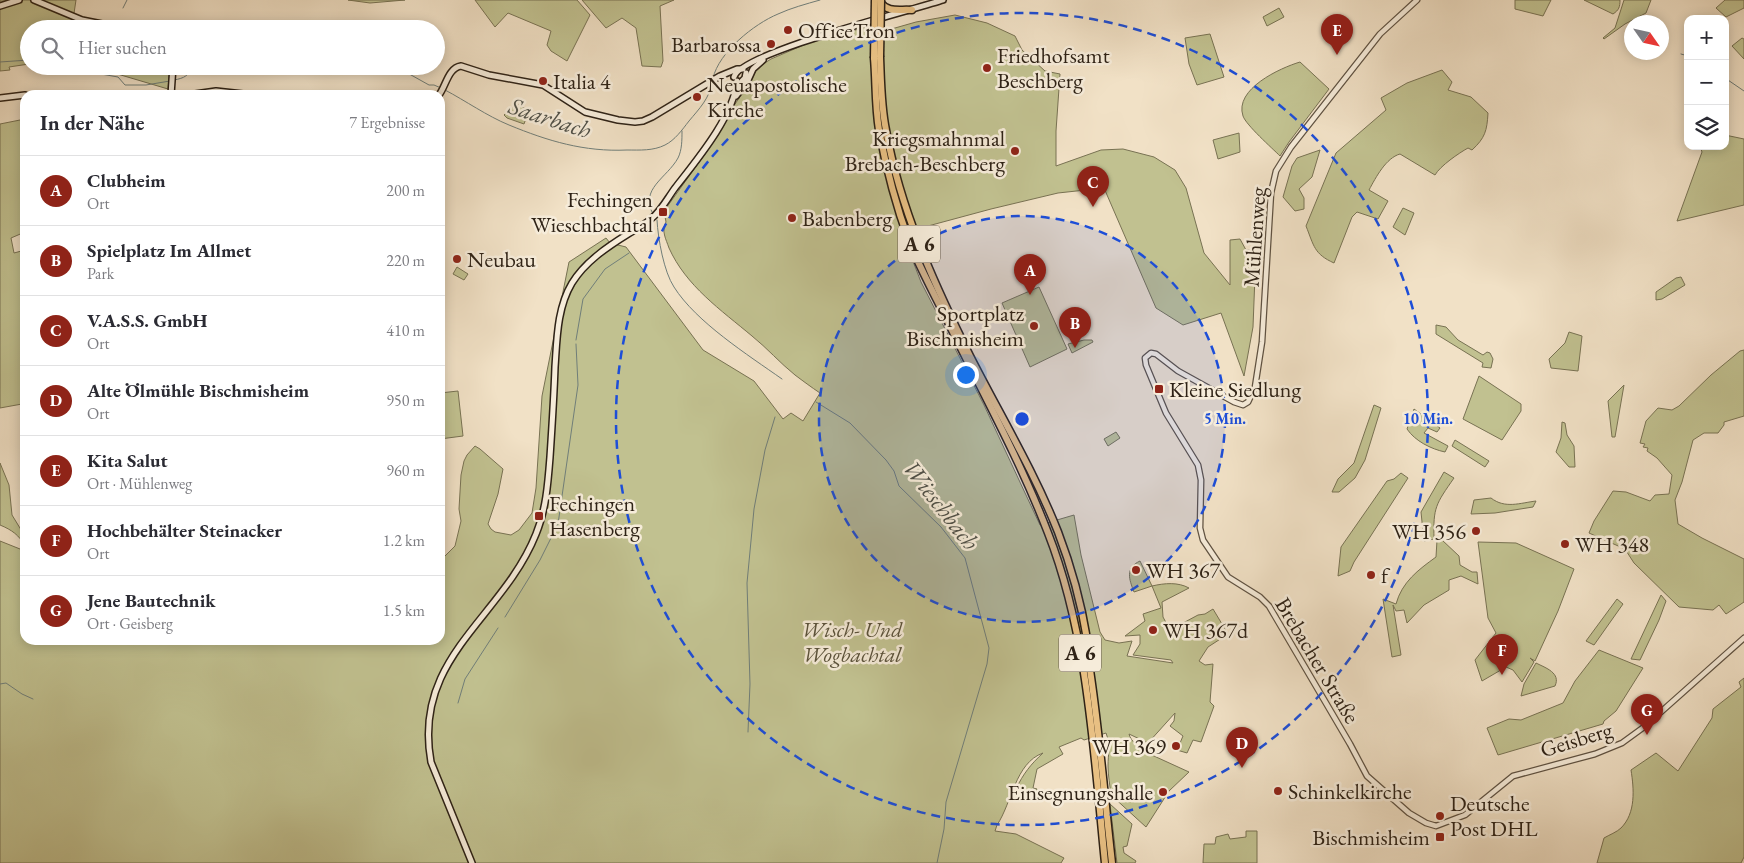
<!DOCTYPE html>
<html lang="de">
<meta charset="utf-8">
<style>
:root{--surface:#fff;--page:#f2f2f3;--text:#2b2b33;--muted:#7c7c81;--line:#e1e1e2;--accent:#8f2418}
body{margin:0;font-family:"EB Garamond",serif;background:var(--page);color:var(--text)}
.controls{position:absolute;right:15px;top:15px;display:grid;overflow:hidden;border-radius:10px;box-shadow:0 2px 12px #0003}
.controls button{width:45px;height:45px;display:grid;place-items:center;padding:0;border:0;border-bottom:1px solid var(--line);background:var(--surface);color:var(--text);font:25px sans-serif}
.compass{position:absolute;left:1624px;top:15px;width:45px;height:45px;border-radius:50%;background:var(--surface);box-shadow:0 2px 12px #0003;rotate:124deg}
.you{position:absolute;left:965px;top:374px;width:18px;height:18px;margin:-12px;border:4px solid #fff;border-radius:50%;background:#1a73e8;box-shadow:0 0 0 8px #1a73e833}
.badge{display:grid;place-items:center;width:32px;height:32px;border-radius:50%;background:var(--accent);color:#fff;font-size:16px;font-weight:700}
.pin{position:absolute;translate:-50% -41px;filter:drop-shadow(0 1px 2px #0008)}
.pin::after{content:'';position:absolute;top:26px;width:18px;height:15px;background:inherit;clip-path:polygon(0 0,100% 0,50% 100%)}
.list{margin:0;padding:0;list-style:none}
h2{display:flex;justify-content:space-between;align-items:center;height:65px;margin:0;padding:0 20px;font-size:21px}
h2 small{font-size:16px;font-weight:400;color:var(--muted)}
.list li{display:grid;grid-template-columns:32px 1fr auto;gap:15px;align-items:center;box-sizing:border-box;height:70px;padding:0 20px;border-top:1px solid var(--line)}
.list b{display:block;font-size:19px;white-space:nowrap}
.list p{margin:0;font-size:16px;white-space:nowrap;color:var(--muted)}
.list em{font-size:16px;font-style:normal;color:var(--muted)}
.icon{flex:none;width:28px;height:28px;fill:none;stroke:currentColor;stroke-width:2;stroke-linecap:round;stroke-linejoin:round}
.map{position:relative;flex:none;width:1744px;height:863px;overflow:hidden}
.search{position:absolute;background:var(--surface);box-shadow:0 2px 12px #0003;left:20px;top:20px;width:425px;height:55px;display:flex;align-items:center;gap:12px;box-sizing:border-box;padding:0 18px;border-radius:28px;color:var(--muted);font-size:19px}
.panel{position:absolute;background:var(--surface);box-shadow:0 2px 12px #0003;left:20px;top:90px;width:425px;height:555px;border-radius:15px}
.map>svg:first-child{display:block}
</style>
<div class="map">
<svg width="1744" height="863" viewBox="0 0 1744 863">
<rect width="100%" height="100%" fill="#f1e1c6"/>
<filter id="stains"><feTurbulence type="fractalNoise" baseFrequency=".004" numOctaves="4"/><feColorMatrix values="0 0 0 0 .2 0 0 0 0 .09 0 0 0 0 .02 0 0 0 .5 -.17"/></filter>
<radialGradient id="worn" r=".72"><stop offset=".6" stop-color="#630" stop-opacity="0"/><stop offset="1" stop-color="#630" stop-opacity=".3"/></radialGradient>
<g fill="#c1c190" stroke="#787253">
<polygon points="0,0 76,0 73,20 104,29 29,29 29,64 9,67 10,70 0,71"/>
<polygon points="348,0 405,0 370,3"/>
<polygon points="475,0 577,0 590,15 567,61 551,51 547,45 551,31 508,13 495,27"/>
<polygon points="582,0 674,0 660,6 663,61 661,67 642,66 636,28 622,18 606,28"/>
<polygon points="1515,0 1551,0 1543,16 1515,9"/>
<path d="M 1584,0 L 1620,0 C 1620,7 1619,10 1613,14 Z"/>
<polygon points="1624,0 1651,0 1646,13 1625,24 1604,39 1603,38 1615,28"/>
<polygon points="1725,0 1744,0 1744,8 1726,17 1716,8"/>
<polygon points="1279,8 1284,17 1267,26 1263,17"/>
<path d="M 955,15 L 987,23 L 1015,36 L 1022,50 L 1045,71 L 1060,74 L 1056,131 L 1056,166 L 1101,150 L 1123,149 L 1154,157 L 1175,170 L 1186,188 L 1204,253 L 1230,285 L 1230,240 L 1240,239 L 1246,250 L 1256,250 L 1253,327 L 1244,376 L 1221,313 L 1183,325 L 1156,308 L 1104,188 L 1058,193 L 991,209 L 902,233 L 921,282 L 984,405 L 1040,525 L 1074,515 L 1081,555 L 1100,632 L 1105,640 L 1119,643 L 1132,641 L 1127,656 L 1173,663 L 1171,660 L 1133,655 L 1140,644 L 1140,635 L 1125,636 L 1145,621 L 1143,614 L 1161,608 L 1152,586 C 1165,583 1178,582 1189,588 L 1162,602 L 1163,617 L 1170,630 L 1198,615 L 1205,614 L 1213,609 L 1228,634 L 1208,647 L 1199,661 L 1205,665 L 1213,664 L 1210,702 L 1214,706 L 1201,742 L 1193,740 L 1187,753 L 1177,750 L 1183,736 L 1170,726 L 1174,721 L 1175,713 L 1148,743 L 1129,734 C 1131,742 1138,745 1143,751 L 1189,772 L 1169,791 L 1146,827 L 1111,795 C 1110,786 1108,775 1108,766 C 1108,753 1111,746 1106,733 L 1084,740 L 1081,738 L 1059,747 L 1063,754 L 1037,769 L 1033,788 L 1037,789 L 1036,796 L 1016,789 C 1023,774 1031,764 1043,753 C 1015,763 1012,803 997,825 L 995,831 L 1016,834 L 1064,858 L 1061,863 L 0,863 L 0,541 L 25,551 L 25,640 L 440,640 L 440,555 L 445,556 L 455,546 L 461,521 L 459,509 L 461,475 L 464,461 L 467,455 L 475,446 L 480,449 L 503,469 L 498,494 L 488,524 L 491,529 L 495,532 L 511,535 L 519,530 L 532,513 L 536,488 L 542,396 L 569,262 L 606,238 L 610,243 L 626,247 L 703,350 L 754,381 L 783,419 L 791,413 L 803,421 L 820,393 C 811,387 803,381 795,375 C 780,363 767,348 752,336 C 721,310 686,286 669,248 C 666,239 661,231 666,222 L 664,211 L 710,147 L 731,110 L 752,79 L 757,68 L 771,59 L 813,41 L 867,27 L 867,36 L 916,22 Z"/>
<polygon points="1210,34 1224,77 1197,85 1189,64 1185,38"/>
<polygon points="1742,38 1744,39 1744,59 1732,46"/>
<path d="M 1300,62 L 1329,89 L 1289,142 L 1280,156 C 1272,148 1246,125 1243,116 C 1234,89 1280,68 1300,62 Z"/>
<polygon points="88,66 170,66 168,89 104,70 90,68"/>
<path d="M 1442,70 L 1452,82 L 1448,90 L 1471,97 L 1488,113 C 1487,131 1485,138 1472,150 L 1468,148 C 1459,153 1440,166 1435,175 L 1400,154 C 1386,158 1376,177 1369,190 L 1388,201 L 1378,219 L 1357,212 L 1352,217 L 1334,263 C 1314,254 1314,246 1306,226 L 1336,153 L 1386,110 L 1381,98 L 1407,83 Z"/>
<polygon points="522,104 522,107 526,109 525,112 528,113 524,124 507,118 504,115 512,107"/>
<polygon points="25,119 25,232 11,238 14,253 25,250 25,433 22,404 0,408 0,124"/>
<polygon points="1239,133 1240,152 1218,159 1213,140"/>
<polygon points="1725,135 1744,139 1744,205 1677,221 1702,152 1700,146 1725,146"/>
<polygon points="1320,150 1312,177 1299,189 1304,198 1304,209 1295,211 1283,197 1292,166 1297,158"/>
<polygon points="1403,208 1414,213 1405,235 1393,227"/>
<polygon points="457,267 468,274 464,280 453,274"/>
<polygon points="1681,277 1685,285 1662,299 1656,300 1656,292 1676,278"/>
<polygon points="1039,287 1067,349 1030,367 1002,303"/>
<polygon points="1436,325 1446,327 1458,340 1483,355 1487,352 1490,353 1493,359 1491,368 1482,367 1483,363 1436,334"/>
<polygon points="1569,332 1582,336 1578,371 1551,368 1549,359 1565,343"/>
<polygon points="1084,340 1092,340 1093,342 1072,353 1068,344"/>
<polygon points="1744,350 1744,416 1724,422 1724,425 1718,433 1704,433 1693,440 1682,482 1675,500 1678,524 1702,538 1744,559 1744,602 1726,614 1719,605 1713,610 1679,607 1634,563 1625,549 1589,533 1594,521 1613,491 1626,492 1650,501 1655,495 1669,494 1672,475 1657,458 1647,451 1648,448 1643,447 1645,444 1640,443 1646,421 1658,408 1672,410 1679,406 1711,375 1740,351"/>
<polygon points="1479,376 1521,404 1521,411 1502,440 1463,419"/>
<polygon points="1624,385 1615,437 1612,437 1608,401"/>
<polygon points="458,391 463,436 440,439 440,393"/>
<polygon points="1374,405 1381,408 1365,460 1355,478 1339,492 1332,492 1338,479 1354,463"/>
<path d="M 1414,409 L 1440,428 L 1437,432 L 1428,428 L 1424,433 L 1448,446 L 1445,452 C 1431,449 1415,441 1407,429 Z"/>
<polygon points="1562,422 1565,423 1567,435 1574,446 1575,467 1569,467 1556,452 1561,438"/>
<polygon points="1116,432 1120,438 1108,446 1104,439"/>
<polygon points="1455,440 1489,461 1485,467 1452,446"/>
<path d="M 0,463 L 9,485 L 12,515 L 23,533 L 21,535 L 25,542 L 25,546 C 19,535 12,530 0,525 Z"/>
<path d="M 1444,472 L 1454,478 C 1436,504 1433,507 1434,539 L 1424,541 L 1421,512 Z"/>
<polygon points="1401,473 1408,478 1354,562 1350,571 1338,576 1341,547 1387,481 1394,479"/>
<path d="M 1491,498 C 1505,509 1520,503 1536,501 L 1533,507 L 1495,513 L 1471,514 L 1474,500 Z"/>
<path d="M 1437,540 L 1442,540 L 1459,556 L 1460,565 L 1472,572 L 1477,572 L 1478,584 L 1461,576 L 1449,580 L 1449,590 L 1424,605 L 1407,623 L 1404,610 L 1396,611 L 1393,605 L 1401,655 L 1392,657 L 1383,599 L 1396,604 C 1402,582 1418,570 1436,557 Z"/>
<polygon points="1478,542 1516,543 1574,569 1558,611 1535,661 1530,658 1534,662 1522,682 1513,670 1506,667 1482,681 1475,660 1496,633 1488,618"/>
<path d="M 1140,561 L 1152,586 L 1134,592 C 1129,579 1125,568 1140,561 Z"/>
<polygon points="1661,595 1666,601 1659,620 1640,660 1631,659"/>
<polygon points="1617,599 1623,604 1594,645 1586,641"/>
<polygon points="1599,650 1643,668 1616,711 1604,721 1603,724 1498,755 1487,728 1509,719 1521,720 1563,703 1575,681"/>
<path d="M 1536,663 C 1546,668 1561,673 1555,686 L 1521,696 L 1524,684 Z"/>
<path d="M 1744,678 L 1744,857 L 1741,863 L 1597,863 L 1604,838 C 1609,835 1617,832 1621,828 C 1636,813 1634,789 1631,770 L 1656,753 L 1678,771 L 1712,718 L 1713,709 L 1741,687 L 1739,682 Z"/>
<polygon points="1110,804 1132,824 1127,846 1123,847 1124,853 1136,861 1135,863 1117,863"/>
<polygon points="1246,831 1257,831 1257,863 1203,863 1204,844 1215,844 1216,837 1228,834 1230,839 1246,837"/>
</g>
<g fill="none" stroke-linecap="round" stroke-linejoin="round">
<g stroke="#707e79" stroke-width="1">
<polyline points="123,8 127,0"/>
<polyline points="1681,54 1688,56"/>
<polyline points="0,62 29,60"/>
<polyline points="97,66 101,74 118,77 125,85 146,85 170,81"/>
<polyline points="395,66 429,85 434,85 441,88"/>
<path d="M 713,78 C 719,52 754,24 778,14 C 791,8 806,4 820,0"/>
<polyline points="1725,78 1744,91"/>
<path d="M 174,80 C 185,78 188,76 193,66"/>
<path d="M 445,90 C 466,101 487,116 509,125 C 548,141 584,152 627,150 C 640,150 653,151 665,145 C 675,140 682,130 689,121 C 699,109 710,98 712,82"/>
<path d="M 653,214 C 639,189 667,178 678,158 C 682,150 682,140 682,131"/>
<path d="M 657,220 C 658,239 664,272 674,287 C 696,322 748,355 782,379"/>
<polyline points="576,340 583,299 605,269 629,253"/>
<polyline points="816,402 850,423 886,460 894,471 899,486 941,527 965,558 989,648 987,664 946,802 944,829 937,863"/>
<polyline points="505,617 540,560 558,524 578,385 576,344"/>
<polyline points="0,684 6,683 22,694 33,699"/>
<polyline points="458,703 465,679 498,628"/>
<polyline points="748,732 750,684 747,583 754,509 765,450 775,417"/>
</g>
<defs>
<polyline id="tertiary" points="1417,0 1380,34 1291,147 1276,171 1271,193 1262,342 1255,387 1248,402 1243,405 1234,402 1178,371 1156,354 1151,353 1145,358 1146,365 1166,413 1198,465 1201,480 1200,528 1203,540 1228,577 1260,597 1269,606 1350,744 1367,776 1409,813 1426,823 1436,826 1465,815 1513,776 1595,754 1622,743 1644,727 1744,638"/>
<g id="secondary">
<polyline points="34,0 82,20 127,29"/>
<polyline points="0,6 19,0"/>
<path d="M 734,77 C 740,53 913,10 943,0"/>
<polyline points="739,88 742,81 745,78 746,73"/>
<polyline points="42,95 103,95"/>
<polyline points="171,95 173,66"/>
<polyline points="188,95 216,91 252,95"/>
<polyline points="348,95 387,95"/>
<path d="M 439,95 C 446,86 448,68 461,66 L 489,75 L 543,85 L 585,112 L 618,120 L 635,122 L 643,121 L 652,117 L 720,76 L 737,69 L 743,69"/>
<polyline points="736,96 748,80 753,69 763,60"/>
<polyline points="0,98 25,95"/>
<path d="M 472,863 L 431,762 C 412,657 502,619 536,534 C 546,510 548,483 550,457 C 552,427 554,397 555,367 C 557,339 557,308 572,283 C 585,262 607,247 628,234 C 636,229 644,225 651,219 C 661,211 667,199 675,188 C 696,161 734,116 737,81"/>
</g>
<g id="motorway">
<path d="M 880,2 C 888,13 899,9 912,10"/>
<path d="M 880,57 C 881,81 881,106 886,130 C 900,209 934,284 970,356 C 1000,415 1034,471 1058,532 C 1071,566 1081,602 1087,639 C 1089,651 1089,664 1091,677 C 1100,739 1105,801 1112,863"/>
<path d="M 874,58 C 876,82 875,106 879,130 C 886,167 896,206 909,241 C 919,266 932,290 944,314 C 979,386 1019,457 1048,533 C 1088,635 1094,755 1105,863"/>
</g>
</defs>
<use href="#tertiary" stroke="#5f5242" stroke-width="7"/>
<use href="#secondary" stroke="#2e2216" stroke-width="8"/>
<use href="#motorway" stroke="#2e2216" stroke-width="9"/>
<use href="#tertiary" stroke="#f6ecda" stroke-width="4.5"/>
<use href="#secondary" stroke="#f6ecda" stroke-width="5"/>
<use href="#motorway" stroke="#e8c083" stroke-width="6"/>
<defs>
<g id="motorway-bridge">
<polyline points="880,57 881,0"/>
<polyline points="874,58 875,0"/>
</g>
</defs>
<use href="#motorway-bridge" stroke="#2e2216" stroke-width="9" stroke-linecap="butt"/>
<use href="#motorway-bridge" stroke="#e8c083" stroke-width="6"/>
</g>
<circle cx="1022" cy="419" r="203" fill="#1d4ed8" fill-opacity=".12"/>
<g fill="none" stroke="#1d4ed8" stroke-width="2.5" stroke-dasharray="9 6">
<circle cx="1022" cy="419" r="203"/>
<circle cx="1022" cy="419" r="406"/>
</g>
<g fill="#8f2418" stroke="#f6ecda" stroke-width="2">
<circle cx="788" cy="30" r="5"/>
<circle cx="771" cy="44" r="5"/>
<circle cx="987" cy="68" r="5"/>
<circle cx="543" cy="81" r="5"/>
<circle cx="697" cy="97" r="5"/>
<circle cx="1015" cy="151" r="5"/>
<rect x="658" y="207" width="10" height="10" rx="2.5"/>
<circle cx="792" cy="218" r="5"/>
<circle cx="457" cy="259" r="5"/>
<circle cx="1034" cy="326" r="5"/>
<rect x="1154" y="384" width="10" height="10" rx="2.5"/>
<rect x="534" y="511" width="10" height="10" rx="2.5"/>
<circle cx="1476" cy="531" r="5"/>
<circle cx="1565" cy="544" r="5"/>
<circle cx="1136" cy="570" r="5"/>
<circle cx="1371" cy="575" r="5"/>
<circle cx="1153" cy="630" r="5"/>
<circle cx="1176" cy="746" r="5"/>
<circle cx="1278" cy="791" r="5"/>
<circle cx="1163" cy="792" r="5"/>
<circle cx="1440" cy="816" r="5"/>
<rect x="1435" y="832" width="10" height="10" rx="2.5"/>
</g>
<g text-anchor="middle" stroke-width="5" stroke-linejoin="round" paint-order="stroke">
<g fill="#f6ecda" stroke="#6a5f51" stroke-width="1">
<rect x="898" y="225.5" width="42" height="37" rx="4"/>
<rect x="1059" y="634.5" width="42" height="37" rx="4"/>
</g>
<g font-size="21" font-weight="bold" fill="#2e2216">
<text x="919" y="251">A 6</text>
<text x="1080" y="660">A 6</text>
</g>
<g font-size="22" fill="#2e2216" stroke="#f6ecda" text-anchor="start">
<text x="798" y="38">OfficeTron</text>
<text x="761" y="52" text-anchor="end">Barbarossa</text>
<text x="997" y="63">Friedhofsamt<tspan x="997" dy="25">Beschberg</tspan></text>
<text x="553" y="89">Italia 4</text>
<text x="707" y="92">Neuapostolische<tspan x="707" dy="25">Kirche</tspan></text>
<text x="1005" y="146" text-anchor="end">Kriegsmahnmal<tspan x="1005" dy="25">Brebach-Beschberg</tspan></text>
<text x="653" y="207" text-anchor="end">Fechingen<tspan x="653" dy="25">Wieschbachtal</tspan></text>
<text x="802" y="226">Babenberg</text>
<text x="467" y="267">Neubau</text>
<text x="1024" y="321" text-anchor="end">Sportplatz<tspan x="1024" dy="25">Bischmisheim</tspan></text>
<text x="1169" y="397">Kleine Siedlung</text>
<text x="549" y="511">Fechingen<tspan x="549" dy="25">Hasenberg</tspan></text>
<text x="1466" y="539" text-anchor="end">WH 356</text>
<text x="1575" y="552">WH 348</text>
<text x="1146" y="578">WH 367</text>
<text x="1381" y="583">f</text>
<text x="1163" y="638">WH 367d</text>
<text x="1166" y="754" text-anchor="end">WH 369</text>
<text x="1288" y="799">Schinkelkirche</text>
<text x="1153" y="800" text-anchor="end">Einsegnungshalle</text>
<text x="1450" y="811">Deutsche<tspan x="1450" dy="25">Post DHL</tspan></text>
<text x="1430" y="845" text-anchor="end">Bischmisheim</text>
</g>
<g font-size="22" fill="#2e2216" stroke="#f6ecda">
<text transform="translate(1254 237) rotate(-86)" y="8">Mühlenweg</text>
<text transform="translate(1318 660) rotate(59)" y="8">Brebacher Straße</text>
<text transform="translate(1576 739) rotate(-17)" y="8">Geisberg</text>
</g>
<g font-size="22" font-style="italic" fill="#5a523b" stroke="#f6ecda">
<text x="852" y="637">Wisch- Und<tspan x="852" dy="25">Wogbachtal</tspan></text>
</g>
<g font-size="24" font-style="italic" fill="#4f5048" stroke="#f6ecda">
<text transform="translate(550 118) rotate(18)" y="8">Saarbach</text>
<text transform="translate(941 505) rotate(52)" y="8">Wieschbach</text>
</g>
</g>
<circle cx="1022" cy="419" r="8" fill="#1d4ed8" stroke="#f6ecda" stroke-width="2.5"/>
<g font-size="15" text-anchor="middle" font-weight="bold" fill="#1d4ed8" stroke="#f6ecda" stroke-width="5" stroke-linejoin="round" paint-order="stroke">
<text x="1225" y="424">5 Min.</text>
<text x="1428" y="424">10 Min.</text>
</g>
<rect width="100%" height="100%" filter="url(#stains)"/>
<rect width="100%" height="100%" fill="url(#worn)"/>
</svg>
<div class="controls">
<button>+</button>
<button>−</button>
<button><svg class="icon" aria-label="layers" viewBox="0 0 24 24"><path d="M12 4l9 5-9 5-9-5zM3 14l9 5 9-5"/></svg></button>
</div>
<svg class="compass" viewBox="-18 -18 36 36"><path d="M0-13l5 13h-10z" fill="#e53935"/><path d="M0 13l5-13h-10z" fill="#7c7c81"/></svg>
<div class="you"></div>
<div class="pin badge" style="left:1030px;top:295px">A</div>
<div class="pin badge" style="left:1075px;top:348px">B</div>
<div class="pin badge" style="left:1093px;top:207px">C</div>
<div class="pin badge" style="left:1242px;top:768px">D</div>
<div class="pin badge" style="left:1337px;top:55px">E</div>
<div class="pin badge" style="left:1502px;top:675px">F</div>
<div class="pin badge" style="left:1647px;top:735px">G</div>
<div class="search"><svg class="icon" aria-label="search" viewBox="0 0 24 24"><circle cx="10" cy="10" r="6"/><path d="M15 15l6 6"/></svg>Hier suchen</div>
<section class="panel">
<h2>In der Nähe<small>7 Ergebnisse</small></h2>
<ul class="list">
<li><span class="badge">A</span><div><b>Clubheim</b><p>Ort</p></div><em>200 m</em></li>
<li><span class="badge">B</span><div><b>Spielplatz Im Allmet</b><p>Park</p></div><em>220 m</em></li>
<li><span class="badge">C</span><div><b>V.A.S.S. GmbH</b><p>Ort</p></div><em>410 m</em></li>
<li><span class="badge">D</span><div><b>Alte Ölmühle Bischmisheim</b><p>Ort</p></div><em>950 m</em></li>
<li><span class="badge">E</span><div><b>Kita Salut</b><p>Ort · Mühlenweg</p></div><em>960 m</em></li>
<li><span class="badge">F</span><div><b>Hochbehälter Steinacker</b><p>Ort</p></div><em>1.2 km</em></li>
<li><span class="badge">G</span><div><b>Jene Bautechnik</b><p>Ort · Geisberg</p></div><em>1.5 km</em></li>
</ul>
</section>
</div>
